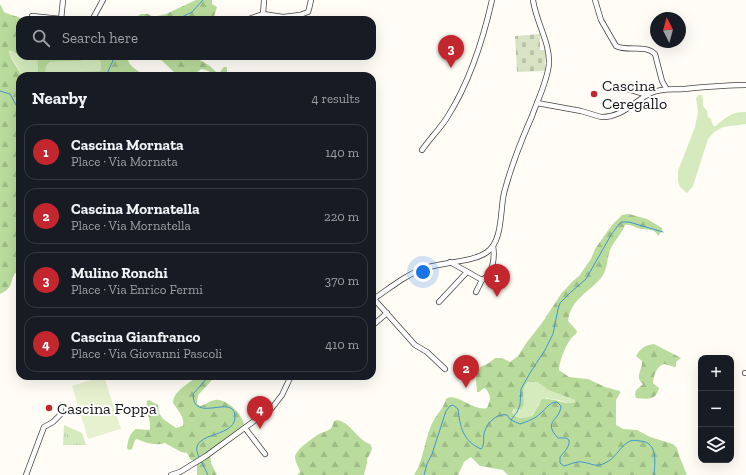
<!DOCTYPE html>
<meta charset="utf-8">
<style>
:root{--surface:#171b24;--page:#242831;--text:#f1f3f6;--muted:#9ea1a6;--line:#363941;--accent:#c4262e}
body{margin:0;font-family:"Zilla Slab",serif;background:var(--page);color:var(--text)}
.controls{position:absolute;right:12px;bottom:12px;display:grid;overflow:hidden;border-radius:8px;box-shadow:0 4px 16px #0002}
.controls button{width:36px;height:36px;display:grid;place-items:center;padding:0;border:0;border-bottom:1px solid var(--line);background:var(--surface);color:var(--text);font:20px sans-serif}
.compass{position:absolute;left:650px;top:12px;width:36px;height:36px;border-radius:50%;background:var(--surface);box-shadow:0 4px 16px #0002;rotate:354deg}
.you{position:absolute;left:423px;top:272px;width:14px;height:14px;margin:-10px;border:3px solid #fff;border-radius:50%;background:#1a73e8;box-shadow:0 0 0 6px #1a73e833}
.badge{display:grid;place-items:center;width:26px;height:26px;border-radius:50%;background:var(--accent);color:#fff;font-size:13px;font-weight:700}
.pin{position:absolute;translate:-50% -33px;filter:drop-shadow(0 1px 2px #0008)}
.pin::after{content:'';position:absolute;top:21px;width:14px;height:12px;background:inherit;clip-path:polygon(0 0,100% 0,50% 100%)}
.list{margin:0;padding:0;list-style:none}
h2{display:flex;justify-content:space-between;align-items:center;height:52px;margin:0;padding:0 16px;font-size:17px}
h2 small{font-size:13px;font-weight:400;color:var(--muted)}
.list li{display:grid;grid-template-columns:26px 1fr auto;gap:12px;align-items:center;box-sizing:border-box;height:56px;margin:0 8px 8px;padding:0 8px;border:1px solid var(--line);border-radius:12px}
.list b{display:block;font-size:15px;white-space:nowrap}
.list p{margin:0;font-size:13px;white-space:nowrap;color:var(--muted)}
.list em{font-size:13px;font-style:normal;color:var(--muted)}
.icon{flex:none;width:22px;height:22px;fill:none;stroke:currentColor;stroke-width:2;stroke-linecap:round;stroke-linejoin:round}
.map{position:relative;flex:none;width:746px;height:475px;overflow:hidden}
.search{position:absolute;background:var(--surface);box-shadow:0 4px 16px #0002;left:16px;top:16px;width:360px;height:44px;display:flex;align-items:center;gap:10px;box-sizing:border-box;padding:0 14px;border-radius:12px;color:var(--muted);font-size:15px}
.panel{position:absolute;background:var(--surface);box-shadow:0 4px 16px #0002;left:16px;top:72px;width:360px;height:308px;border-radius:12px}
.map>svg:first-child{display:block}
</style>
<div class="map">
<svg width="746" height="475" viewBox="0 0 746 475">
<defs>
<pattern id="forest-firs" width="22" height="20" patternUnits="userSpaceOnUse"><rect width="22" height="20" fill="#b9dc9c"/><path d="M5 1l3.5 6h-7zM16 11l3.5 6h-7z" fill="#9ebc85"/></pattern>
<pattern id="cemetery-stones" width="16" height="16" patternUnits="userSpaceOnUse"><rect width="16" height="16" fill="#d9e3c4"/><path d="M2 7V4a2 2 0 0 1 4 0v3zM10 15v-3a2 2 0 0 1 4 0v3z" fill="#b9c2a7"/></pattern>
<pattern id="park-tufts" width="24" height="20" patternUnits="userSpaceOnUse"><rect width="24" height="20" fill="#d5ebbd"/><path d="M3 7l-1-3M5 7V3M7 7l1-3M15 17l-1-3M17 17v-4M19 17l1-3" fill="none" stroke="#b6c8a1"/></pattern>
</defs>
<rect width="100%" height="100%" fill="#fffdf5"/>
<g fill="#d5ebbd">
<path d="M 10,50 C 20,54 25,62 37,60 L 38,69 L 37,76 L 21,76 L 19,69 L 9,54 Z"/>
<path d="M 96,57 C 101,60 101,63 101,69 L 100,71 L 70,76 L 45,76 L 46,66 L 49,62 L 80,61 Z"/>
<path d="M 698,95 L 702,95 L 703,100 L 703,106 L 707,111 L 708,117 L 711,119 L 713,126 L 716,126 C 725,117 733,111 746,112 L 746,124 L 723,127 L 713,133 L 708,139 L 693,186 L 687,193 L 680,187 L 678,181 L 678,171 L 695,127 L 698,112 L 696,98 Z"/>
<path d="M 528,382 L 537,382 L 548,390 L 575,400 L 576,402 L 572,404 L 558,400 L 546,398 L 538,404 C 536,417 521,424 512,412 L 524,397 C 522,391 523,386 528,382 Z"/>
</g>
<g fill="url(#forest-firs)" fill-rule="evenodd">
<polygon points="196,0 212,0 212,4 217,7 213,20 132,20 141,14 148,14 153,17 166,14"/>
<path d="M 0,4 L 4,12 L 6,13 L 27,20 L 20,20 L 20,56 L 128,56 C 126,66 139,71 146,76 L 70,76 L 81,72 L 100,71 L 101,69 C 101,63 101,60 96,57 L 80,61 L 49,62 L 46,66 L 45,76 L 37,76 L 38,69 L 37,60 C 25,62 20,54 10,50 L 9,52 C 10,60 19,67 21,76 L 20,76 L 20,271 L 18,270 C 8,279 16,287 0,294 Z"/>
<path d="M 157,56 L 198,56 L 200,60 L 210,66 L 215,71 L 219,73 L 224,67 L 227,67 L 227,75 L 226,76 C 214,76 210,70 201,69 L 193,76 L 178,76 Z"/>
<path d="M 629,214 L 647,219 L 662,228 L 662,231 L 658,236 C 655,228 648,230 641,229 C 635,228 631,224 625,225 C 621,234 617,238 612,246 C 606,256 609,268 601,278 C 588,293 571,299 568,321 L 577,331 L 576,334 C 567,340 560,359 559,370 L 569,377 L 588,379 L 605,387 L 620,391 L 620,393 L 616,400 L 616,425 L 623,429 L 637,430 L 650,437 L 673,444 L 677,448 L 680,458 L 687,475 L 508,475 L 503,470 L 480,466 L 471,457 L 464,462 L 458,475 L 414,475 C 425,458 424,436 435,418 C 439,412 444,407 446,399 C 455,391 474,412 487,408 C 491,399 491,396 486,389 L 484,388 L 479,392 L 477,392 L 476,379 L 477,373 L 480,367 L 489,363 L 495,358 L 502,358 L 510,362 L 518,356 L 527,342 L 542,323 L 561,294 L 573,281 L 579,276 L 591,259 L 595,249 L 612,225 L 622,215 ZM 528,382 L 537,382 L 548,390 L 575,400 L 575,402 C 569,406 552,397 542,399 L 533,415 C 525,419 517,420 512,412 L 514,409 L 521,409 L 524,405 C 524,397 521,388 528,382 Z"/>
<path d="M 654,344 L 681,358 L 676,362 L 676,367 L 675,367 L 664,364 C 656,367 654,375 653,383 L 659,388 C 656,401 647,399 636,398 C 633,390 638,389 643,384 C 634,377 643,369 642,361 L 636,356 C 640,349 645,345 654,344 Z"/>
<path d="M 197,376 L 216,376 L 198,395 L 197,404 L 200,406 C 205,405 209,401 215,400 C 226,398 244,415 244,426 L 210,453 L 211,463 L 217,475 L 197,475 L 197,464 L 196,461 L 191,460 L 187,453 L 181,452 L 165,443 C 155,446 146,443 137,439 L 135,440 L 132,449 L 129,450 L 127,448 C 128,441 129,433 136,429 L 149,430 L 150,429 C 151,420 145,409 147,401 L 149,400 L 158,405 L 159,413 L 163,419 L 176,428 L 183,426 C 185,418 178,410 173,403 C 173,391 189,384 197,376 Z"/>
<path d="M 337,420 C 352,423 356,439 370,444 L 372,448 L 371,452 L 367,459 L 367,463 L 364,475 L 297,475 L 300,472 C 299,467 295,462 295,457 C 295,450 313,438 319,434 C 322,432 330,431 332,427 C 333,425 333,423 334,421 Z"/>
</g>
<polygon fill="url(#cemetery-stones)" points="540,34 540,50 545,50 545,71 517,72 515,36"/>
<polygon fill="url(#park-tufts)" points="64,425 82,433 86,445 63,445"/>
<polygon fill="#e6f2cf" points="104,376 121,429 88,439 72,386"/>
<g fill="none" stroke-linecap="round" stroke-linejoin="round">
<g stroke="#3f96cf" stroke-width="1">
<polyline points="176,20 192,12 203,0"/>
<polyline points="106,76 115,56"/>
<polyline points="0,91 10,94 20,112"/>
<polyline points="511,420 517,412 520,405 521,389 530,373 545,350 553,334 558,309 560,303 571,292 586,279 611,235 619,224 622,222 629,222 663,232"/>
<path d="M 200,459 C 183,430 235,440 235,417 C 235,392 193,425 193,394 L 209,376"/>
<polyline points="201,461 208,475"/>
<path d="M 424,475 L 427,464 L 432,454 L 446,411 L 450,406 L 453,405 L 458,409 C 460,427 463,441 481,449 C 485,445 483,439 484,434 C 486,424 496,413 507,415 L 511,420 L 520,424 C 528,421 535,419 541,413 C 547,408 548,403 557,402 L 561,406 C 560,421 542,421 558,438 L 566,438 L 569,440 C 570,447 564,452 560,457 L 560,463 L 564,466 C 569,465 576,461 582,462 C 591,463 596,468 605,463 C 615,459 619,448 628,442 C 631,440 636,440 640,441 C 658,442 655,462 654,475"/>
</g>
<defs>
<g id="minor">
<path d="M 595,0 L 601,20 L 616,46 C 628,52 645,44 655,54 L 662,81 L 666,88"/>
<polyline points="263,14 264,0"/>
<polyline points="32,16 61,19"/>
<polyline points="249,19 263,14 283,17 300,15 308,12 309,9 311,0"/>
<polyline points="61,20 63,0"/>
<polyline points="92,20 103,0"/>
<polyline points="624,88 648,95"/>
<path d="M 537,103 L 581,111 L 601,117 C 622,118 634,101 651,93 C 662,88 672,90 684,89 C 705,87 725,85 746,85"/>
<path d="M 422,150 C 430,138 441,128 448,116 C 470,81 483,40 492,0"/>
<path d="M 450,262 L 482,280 C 493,275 495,257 493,246"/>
<polyline points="476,292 482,280"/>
<polyline points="374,299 415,345 427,352 445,369"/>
<path d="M 372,300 C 389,289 406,274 426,268 C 443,262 474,262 487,252 C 503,241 500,210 504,193 C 511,166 521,141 532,116 C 538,99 547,82 549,64 C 550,42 536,22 533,0"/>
<polyline points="439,302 467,272"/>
<polyline points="372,326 387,313"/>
<polyline points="745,373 746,373"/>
<polyline points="245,428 265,454"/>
<polyline points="26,475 44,427 53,422 60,415 62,405"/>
<polyline points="171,475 180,472 206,456 272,408 282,395 291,376"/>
</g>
</defs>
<use href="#minor" stroke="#444" stroke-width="6"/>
<use href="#minor" stroke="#fff" stroke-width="4.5"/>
</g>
<g fill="#c4262e" stroke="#fff" stroke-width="1.5">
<circle cx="594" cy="94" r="4"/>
<circle cx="49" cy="408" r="4"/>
</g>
<g text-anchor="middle" stroke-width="4" stroke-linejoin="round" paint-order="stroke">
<g font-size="16" fill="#111" stroke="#fff" text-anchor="start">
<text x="602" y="91">Cascina<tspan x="602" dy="18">Ceregallo</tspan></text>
<text x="57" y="414">Cascina Foppa</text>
</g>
</g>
</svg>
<div class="controls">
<button>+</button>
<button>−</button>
<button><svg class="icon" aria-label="layers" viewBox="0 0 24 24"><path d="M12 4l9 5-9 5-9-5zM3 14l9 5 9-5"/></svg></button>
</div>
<svg class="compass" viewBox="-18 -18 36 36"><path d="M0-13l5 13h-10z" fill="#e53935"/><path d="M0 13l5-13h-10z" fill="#9ea1a6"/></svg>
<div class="you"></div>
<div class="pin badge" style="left:497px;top:297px">1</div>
<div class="pin badge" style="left:466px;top:388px">2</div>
<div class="pin badge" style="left:451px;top:68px">3</div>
<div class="pin badge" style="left:260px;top:429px">4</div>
<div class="search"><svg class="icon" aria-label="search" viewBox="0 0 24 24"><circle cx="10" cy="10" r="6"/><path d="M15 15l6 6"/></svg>Search here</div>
<section class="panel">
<h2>Nearby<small>4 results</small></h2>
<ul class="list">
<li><span class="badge">1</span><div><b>Cascina Mornata</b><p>Place · Via Mornata</p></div><em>140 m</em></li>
<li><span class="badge">2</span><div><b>Cascina Mornatella</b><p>Place · Via Mornatella</p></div><em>220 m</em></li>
<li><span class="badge">3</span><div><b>Mulino Ronchi</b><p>Place · Via Enrico Fermi</p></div><em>370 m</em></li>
<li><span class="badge">4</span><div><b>Cascina Gianfranco</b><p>Place · Via Giovanni Pascoli</p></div><em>410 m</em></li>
</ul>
</section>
</div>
